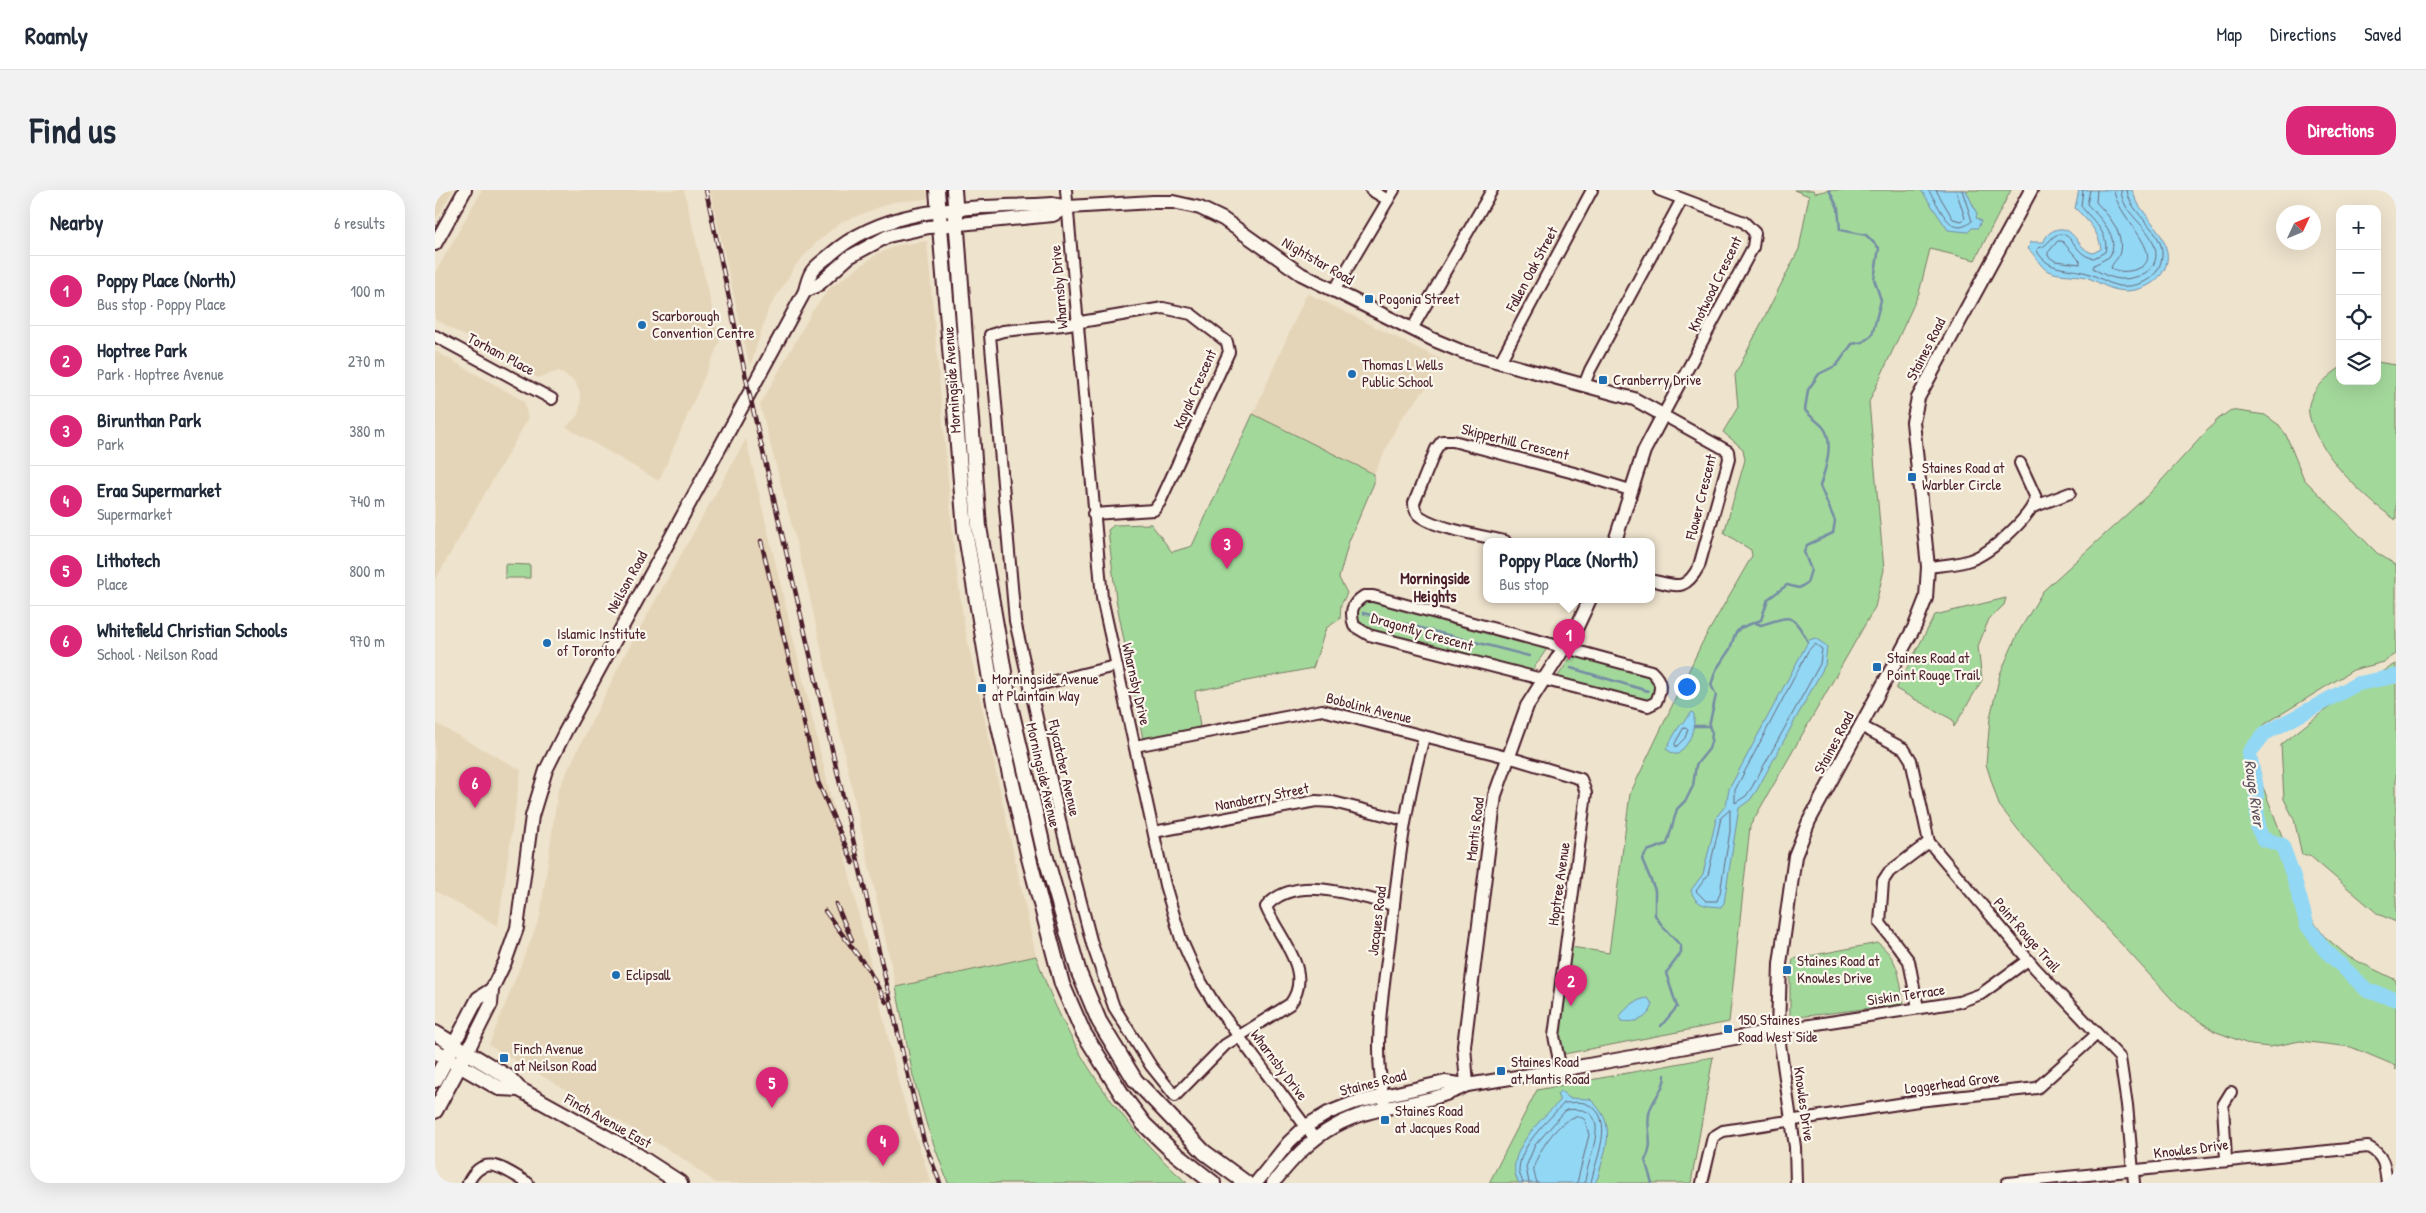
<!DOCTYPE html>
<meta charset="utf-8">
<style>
:root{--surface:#fff;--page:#f2f2f3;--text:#1f2937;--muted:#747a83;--line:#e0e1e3;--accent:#db2777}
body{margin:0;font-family:"Patrick Hand",sans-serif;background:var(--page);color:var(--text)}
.controls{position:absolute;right:15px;top:15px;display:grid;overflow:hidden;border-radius:10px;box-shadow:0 5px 20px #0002}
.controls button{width:45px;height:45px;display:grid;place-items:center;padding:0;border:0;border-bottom:1px solid var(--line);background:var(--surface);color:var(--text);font:25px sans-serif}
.compass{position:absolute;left:1841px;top:15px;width:45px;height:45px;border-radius:50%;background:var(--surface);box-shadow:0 5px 20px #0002;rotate:46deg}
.you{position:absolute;left:1251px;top:496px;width:18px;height:18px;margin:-12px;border:4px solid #fff;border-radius:50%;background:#1a73e8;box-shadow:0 0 0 8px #1a73e833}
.badge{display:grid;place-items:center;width:32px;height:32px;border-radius:50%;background:var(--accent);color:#fff;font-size:16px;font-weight:700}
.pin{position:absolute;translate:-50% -41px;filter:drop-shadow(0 1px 2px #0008)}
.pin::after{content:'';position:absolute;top:26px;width:18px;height:15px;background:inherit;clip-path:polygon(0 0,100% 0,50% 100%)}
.popup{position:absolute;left:1048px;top:348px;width:172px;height:65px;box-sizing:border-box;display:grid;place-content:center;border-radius:10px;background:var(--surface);filter:drop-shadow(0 1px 4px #0005);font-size:16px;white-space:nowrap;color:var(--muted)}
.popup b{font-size:19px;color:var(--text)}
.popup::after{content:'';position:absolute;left:50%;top:100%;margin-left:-10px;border:10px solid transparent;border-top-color:var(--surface)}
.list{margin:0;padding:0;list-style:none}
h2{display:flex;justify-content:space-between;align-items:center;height:65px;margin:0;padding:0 20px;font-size:21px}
h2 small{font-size:16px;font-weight:400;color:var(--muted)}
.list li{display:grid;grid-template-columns:32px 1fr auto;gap:15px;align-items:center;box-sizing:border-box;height:70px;padding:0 20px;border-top:1px solid var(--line)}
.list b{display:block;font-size:19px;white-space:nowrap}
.list p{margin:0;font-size:16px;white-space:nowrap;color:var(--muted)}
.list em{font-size:16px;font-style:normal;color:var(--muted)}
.icon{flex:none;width:28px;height:28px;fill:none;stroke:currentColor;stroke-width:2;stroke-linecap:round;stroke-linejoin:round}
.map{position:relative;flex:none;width:1961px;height:993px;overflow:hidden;border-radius:20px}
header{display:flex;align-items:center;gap:30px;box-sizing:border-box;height:70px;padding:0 25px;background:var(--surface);border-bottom:1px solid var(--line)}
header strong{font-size:24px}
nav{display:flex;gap:28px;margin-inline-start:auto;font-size:18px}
.intro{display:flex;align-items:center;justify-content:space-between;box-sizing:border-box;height:120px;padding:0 30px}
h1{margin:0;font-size:35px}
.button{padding:12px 22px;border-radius:20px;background:var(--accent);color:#fff;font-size:18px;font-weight:700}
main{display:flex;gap:30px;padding:0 30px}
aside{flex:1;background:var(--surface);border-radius:20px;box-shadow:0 5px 20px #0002}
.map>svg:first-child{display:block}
</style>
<header>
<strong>Roamly</strong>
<nav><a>Map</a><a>Directions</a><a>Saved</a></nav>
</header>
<div class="intro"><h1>Find us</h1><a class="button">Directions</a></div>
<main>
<aside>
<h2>Nearby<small>6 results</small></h2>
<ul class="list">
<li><span class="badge">1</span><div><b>Poppy Place (North)</b><p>Bus stop · Poppy Place</p></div><em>100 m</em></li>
<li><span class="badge">2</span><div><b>Hoptree Park</b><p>Park · Hoptree Avenue</p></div><em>270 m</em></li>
<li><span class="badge">3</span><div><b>Birunthan Park</b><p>Park</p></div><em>380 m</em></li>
<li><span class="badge">4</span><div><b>Eraa Supermarket</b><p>Supermarket</p></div><em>740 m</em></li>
<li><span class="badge">5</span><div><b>Lithotech</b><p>Place</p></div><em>800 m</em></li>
<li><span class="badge">6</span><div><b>Whitefield Christian Schools</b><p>School · Neilson Road</p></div><em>970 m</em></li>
</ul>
</aside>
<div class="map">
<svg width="1961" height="993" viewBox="0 0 1961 993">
<rect width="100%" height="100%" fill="#eee3cd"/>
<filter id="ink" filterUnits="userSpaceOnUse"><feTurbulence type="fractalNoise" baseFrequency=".02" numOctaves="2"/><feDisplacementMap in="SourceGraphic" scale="10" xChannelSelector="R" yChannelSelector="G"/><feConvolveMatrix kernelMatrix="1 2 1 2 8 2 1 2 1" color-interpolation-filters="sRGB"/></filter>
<g filter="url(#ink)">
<g fill="#e5d5b8">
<polygon points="0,0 18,0 0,31"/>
<polygon points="47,0 249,0 285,151 224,291 131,237 143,225 146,212 144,201 140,192 124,181 103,188 0,129 0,83"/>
<polygon points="275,0 492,0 493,6 491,9 458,12 406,32 383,51 361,75 333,120 315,177"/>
<polygon points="492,51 520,368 529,434 601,766 461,797 371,390 325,215 378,120 395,98 442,64 463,55"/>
<polygon points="872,103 1005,169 991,198 965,230 939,284 818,224"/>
<polygon points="0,161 89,211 93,229 0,390"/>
<polygon points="311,249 466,902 496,993 281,993 244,966 54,855 105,727 123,600 187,470"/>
<polygon points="0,533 86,580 63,736 0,701"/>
</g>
<g fill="#a3d89b" stroke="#767c63">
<polygon points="1359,0 1378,0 1380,3 1395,0 1576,0 1540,70 1495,59 1484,103 1434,212 1449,380 1440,417 1315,636 1294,832 1129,864 1125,848 1136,757 1174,763 1195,604 1267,453 1317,366 1316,360 1289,343 1310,270 1308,259 1288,242 1303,217 1300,185 1364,59 1374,6"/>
<path d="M 1942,172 L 1961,175 L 1961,330 C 1930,309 1881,262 1874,224 C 1870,206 1891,187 1905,178 L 1905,191 L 1942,191 Z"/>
<polygon points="1796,220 1830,225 1844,235 1851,245 1869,289 1942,363 1961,375 1961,464 1949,472 1918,480 1830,534 1824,542 1819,556 1821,579 1852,659 1869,718 1889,746 1914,767 1961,790 1961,880 1959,875 1916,857 1865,851 1835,857 1816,855 1779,841 1744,817 1592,651 1564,615 1551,574 1555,528 1565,484 1583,443 1608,401 1714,304 1782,230"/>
<polygon points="818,224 939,284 939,293 914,351 904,388 912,403 906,415 905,429 891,438 878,478 760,501 765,537 708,549 681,409 673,340 679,335 716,334 737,362 757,356"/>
<polygon points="70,374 95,375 95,388 70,388"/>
<polygon points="1571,408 1569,415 1554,429 1543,456 1547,490 1519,537 1518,530 1461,499 1500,425"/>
<polygon points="933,410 1110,456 1111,460 1096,482 931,440 920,426 924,415"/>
<polygon points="1138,464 1209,481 1224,493 1217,510 1211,513 1121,489"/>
<path d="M 1961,474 L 1961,732 L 1943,724 L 1874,665 L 1867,665 L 1859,629 L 1849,609 L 1846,555 C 1882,525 1920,497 1961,474 Z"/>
<path d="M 1443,753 C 1465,770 1464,788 1469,814 L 1355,828 L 1355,786 L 1358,769 Z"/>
<path d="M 601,766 C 631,855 682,931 752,993 L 513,993 L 492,936 L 478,886 L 461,797 Z"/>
<polygon points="1278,867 1256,993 1054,993 1102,900"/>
</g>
<g fill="#92d7f4" stroke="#758da4">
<polygon points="1486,0 1531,0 1542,24 1541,28 1546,31 1543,38 1537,38 1533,42 1513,40"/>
<path d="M 1644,0 L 1697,0 C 1704,24 1728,37 1732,62 C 1736,88 1706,105 1683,100 C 1671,98 1662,91 1651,87 C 1639,84 1624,86 1613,81 C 1604,76 1601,65 1593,59 L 1596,52 L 1609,52 C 1610,46 1615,42 1620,40 C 1639,33 1642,60 1658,63 L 1666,59 C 1664,41 1652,30 1640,18 Z"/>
<path d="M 1380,448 L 1392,456 L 1390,475 L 1322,600 L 1315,610 L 1304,618 L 1289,713 L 1286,717 C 1272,716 1260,716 1256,700 L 1268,684 L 1282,626 L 1291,615 L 1294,599 L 1369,459 L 1374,450 Z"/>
<path d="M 1257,522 L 1259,524 C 1260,541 1255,553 1243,564 L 1239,564 L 1231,559 L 1243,538 Z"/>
<path d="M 1213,808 L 1218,815 C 1212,830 1201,833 1186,831 L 1185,826 C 1192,817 1201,809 1213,808 Z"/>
<path d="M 1126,901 L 1134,908 L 1155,909 C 1183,935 1171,955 1163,987 L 1160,993 L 1084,993 C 1066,966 1107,928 1125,911 L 1122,904 Z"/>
</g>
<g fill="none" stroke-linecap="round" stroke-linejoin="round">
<g stroke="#67697b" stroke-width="1">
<path d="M 1493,0 C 1505,15 1515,51 1537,31 L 1527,0"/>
<polyline points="1501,0 1518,29 1527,31 1530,28 1521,0"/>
<path d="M 1648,0 L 1646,16 C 1656,29 1675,43 1670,62 L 1659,68 C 1641,67 1638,43 1625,44 C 1615,45 1614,57 1603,58 L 1602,61 C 1614,82 1632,77 1652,83 C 1663,86 1673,94 1684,96 C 1705,98 1724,88 1727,67 C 1730,40 1695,26 1692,0"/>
<path d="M 1655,0 L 1652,14 C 1664,27 1687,48 1674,67 L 1659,75 L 1658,78 C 1666,84 1680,90 1690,89 C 1711,87 1728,75 1718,52 C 1710,33 1687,23 1686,0"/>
<path d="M 1662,0 L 1661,12 C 1673,25 1691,44 1684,65 C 1682,70 1677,73 1676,78 C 1682,81 1687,82 1694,81 C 1743,73 1680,27 1679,0"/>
<polygon points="1623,51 1627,51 1645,71 1645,74 1620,71 1613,66 1613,63"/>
<polygon points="1380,454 1387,459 1385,474 1317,597 1311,606 1300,613 1300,600 1373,461"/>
<polygon points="1249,538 1253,539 1250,548 1241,557 1240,554"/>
<polygon points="1295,620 1295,641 1285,703 1282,711 1271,711 1261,701 1273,685 1286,628"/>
<path d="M 1088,993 C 1087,989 1085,986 1084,982 C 1083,956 1113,931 1129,913 C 1136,913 1146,911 1152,914 C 1183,927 1159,972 1156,993"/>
<path d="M 1094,993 L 1091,977 L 1100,955 L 1131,920 C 1184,913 1151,968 1150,993"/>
<path d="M 1102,993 C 1101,988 1098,982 1099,978 C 1101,962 1134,914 1150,930 L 1154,945 L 1142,993"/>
</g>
<g stroke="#758da4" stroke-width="2.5">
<polyline points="928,423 1094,466"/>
<path d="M 1321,433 L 1326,435 C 1355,427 1356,420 1373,452"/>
<polyline points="1136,478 1213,501"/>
<polyline points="1259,536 1274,536"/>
<path d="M 1226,836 L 1242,817 L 1231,783 L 1246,763 L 1246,756 L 1228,737 L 1220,725 L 1220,700 L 1207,669 L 1212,661 L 1232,654 L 1242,619 L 1251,610 L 1258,596 L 1261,575 L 1274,559 L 1276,552 L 1277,543 L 1274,536 L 1281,505 L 1276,495 L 1281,480 L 1295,459 L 1300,444 L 1305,438 L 1326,430 L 1333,409 L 1352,395 L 1364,398 L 1372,393 L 1376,380 L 1369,362 L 1372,355 L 1398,343 L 1400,331 L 1385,296 C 1390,281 1400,251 1388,237 C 1383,231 1375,227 1370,220 L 1373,200 L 1384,184 L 1402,175 L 1417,154 L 1428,152 L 1437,145 L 1446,110 L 1439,89 L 1444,58 L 1431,45 L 1405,40 L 1403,18 L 1394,0"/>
<path d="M 1217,993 L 1210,970 C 1220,953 1211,943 1214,924 C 1216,910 1230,900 1230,885"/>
</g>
<polyline stroke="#92d7f4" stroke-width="15" points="1961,486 1922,494 1829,544 1814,563 1821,595 1823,638 1828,649 1847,655 1859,688 1872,735 1889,759 1933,801 1961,809"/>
<defs>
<g id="minor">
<polyline points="631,0 667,408 730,695 746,749 762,785 779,813 880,949"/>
<polyline points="936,0 953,10"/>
<polyline points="899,101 959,0"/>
<polyline points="977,139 1057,0"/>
<polyline points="0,146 117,209"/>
<polyline points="1065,172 1157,0"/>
<polyline points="1149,195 1155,180 1247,9"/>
<polyline points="1598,317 1635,303"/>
<path d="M 658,324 L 719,320 L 725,312 L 794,162 L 792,152 L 756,124 L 728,118 L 628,135 L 568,141 L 555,145 L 580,431 L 628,643 L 657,754 L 679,817 L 716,876 L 740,906 L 790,855 L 855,814 C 880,782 843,747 831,717 C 860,682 923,707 959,715"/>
<path d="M 1070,351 C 1048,346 1004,339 986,327 C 981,324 979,318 979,313 L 1001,259 L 1007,251 L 1018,251 L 1143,284 L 1195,300"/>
<path d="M 1493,377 C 1507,375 1522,375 1535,370 C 1556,363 1595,328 1601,308 L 1585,273"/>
<path d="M 1216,390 C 1242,396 1250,402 1264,376 L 1294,269 L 1293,261 L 1228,225 L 1318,57 L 1320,43 L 1309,32 L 1224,0"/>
<path d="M 929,406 L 938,406 L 1216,481 C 1227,491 1227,498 1221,512 L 1213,516 L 934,445 L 919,436 C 915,422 916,414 929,406 Z"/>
<polyline points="595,497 680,476"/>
<polyline points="1426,536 1469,559 1476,570 1494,652 1600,778 1685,868 1692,915 1699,993"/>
<polyline points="700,556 887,520 1083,570 1146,589 1151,603 1119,846 1126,880"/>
<polyline points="719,642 881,611 898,612 969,630"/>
<polyline points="1483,818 1474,771 1445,733 1448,691 1454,682 1494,652"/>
<path d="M 950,914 C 937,859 948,803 955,748 C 963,680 970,613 989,547"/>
<polyline points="1791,969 1788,915 1796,902"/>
<path d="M 33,993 C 49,961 70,980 93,993"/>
<polyline points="1267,993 1278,947 1288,941 1483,911 1602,898 1662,844"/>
<polyline points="1361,993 1360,957 1343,840 1524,812 1546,804 1593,770"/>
<path d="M 1572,993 L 1933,957 C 1949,965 1950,976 1952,993"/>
</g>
<g id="tertiary">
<polyline points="0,54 30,0"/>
<polyline points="370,101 383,95 414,67 453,46 494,37 618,25 633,17"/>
<polyline points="19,854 43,808 57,799"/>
<path d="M 32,862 L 56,814 L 57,799 L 70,772 L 82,738 L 97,626 L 111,580 L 130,542 L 370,101 C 375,79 378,79 395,65 C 455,12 542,19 617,14 L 633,17 L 718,12 L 738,12 L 765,18 L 788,29 L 866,84 L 999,150 L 1028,162 L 1199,209 L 1228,225 L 1209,261 L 1180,351"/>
<polyline points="1032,895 1029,856 1060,605 1092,516 1141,439 1155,409"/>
<polyline points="821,993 854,952 871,936 893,923 918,913 1010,892 1032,895 1126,880 1343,840 1345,774 1360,666 1374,631 1480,436 1491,408 1493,377 1478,232 1483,208 1596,0"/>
<path d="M 838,993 C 857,970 874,950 900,936 C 941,913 991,917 1032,895"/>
</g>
<g id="secondary">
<polyline points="502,0 530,340 560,519 594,668 627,794 648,842 688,906 709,934 736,960 778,993"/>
<polyline points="519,0 544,337 574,511 588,570 609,661 644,783 664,831 700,890 769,962 811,993"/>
<polyline points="0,843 73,887 84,899 194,960 245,993"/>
<polyline points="0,861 64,898 84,899"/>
<polyline points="0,890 15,862"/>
<polyline points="0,921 28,869"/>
</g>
</defs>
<use href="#minor" stroke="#4a1f2b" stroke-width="14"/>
<use href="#tertiary" stroke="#4a1f2b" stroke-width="16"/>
<use href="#secondary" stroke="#4a1f2b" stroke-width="18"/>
<use href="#minor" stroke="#fbf7ec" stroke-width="10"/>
<use href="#tertiary" stroke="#fbf7ec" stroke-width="12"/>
<use href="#secondary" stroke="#fbf7ec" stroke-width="14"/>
<defs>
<g id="rail">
<polyline points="271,0 314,202 469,869 489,951 505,993"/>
<polyline points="326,351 383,592 418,673"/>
<polyline points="401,714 417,750"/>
<polyline points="390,721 433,779 451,812"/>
</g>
</defs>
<use href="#rail" stroke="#4a1f2b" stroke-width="4.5"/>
<use href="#rail" stroke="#fbf7ec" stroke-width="2.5" stroke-dasharray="8" stroke-linecap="butt"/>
</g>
</g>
<g fill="#1f6fb2" stroke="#fbf7ec" stroke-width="2">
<rect x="929" y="104" width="10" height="10" rx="2.5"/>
<circle cx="207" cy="135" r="5"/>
<circle cx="917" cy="184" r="5"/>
<rect x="1163" y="185" width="10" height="10" rx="2.5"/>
<rect x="1472" y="282" width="10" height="10" rx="2.5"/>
<circle cx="112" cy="453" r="5"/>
<rect x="1437" y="472" width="10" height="10" rx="2.5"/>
<rect x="542" y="493" width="10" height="10" rx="2.5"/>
<rect x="1347" y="775" width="10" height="10" rx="2.5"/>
<circle cx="181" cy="785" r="5"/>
<rect x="1288" y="834" width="10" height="10" rx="2.5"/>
<rect x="64" y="863" width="10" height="10" rx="2.5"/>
<rect x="1061" y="876" width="10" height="10" rx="2.5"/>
<rect x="945" y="925" width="10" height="10" rx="2.5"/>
</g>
<g text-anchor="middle" stroke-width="4.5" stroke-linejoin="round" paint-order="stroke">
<g font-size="15" fill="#4a1f2b" stroke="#fbf7ec">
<text transform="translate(883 71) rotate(30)" y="5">Nightstar Road</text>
<text transform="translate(1097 79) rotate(-62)" y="5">Fallen Oak Street</text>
<text transform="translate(1280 94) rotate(-64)" y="5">Knotwood Crescent</text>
<text transform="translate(624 97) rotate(-95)" y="5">Wharnsby Drive</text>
<text transform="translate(1491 159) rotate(-63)" y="5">Staines Road</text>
<text transform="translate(66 164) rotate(28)" y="5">Torham Place</text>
<text transform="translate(517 190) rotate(-94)" y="5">Morningside Avenue</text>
<text transform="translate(760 199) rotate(-66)" y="5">Kayak Crescent</text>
<text transform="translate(1080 252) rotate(14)" y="5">Skipperhill Crescent</text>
<text transform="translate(1266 307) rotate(-76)" y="5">Flower Crescent</text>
<text transform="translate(192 392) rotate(-61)" y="5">Neilson Road</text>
<text transform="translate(987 442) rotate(16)" y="5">Dragonfly Crescent</text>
<text transform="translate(701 494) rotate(77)" y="5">Wharnsby Drive</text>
<text transform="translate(934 518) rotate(14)" y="5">Bobolink Avenue</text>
<text transform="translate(1399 553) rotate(-62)" y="5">Staines Road</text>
<text transform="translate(629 578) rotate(77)" y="5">Flycatcher Avenue</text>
<text transform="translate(608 585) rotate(77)" y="5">Morningside Avenue</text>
<text transform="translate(827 607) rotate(-11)" y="5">Nanaberry Street</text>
<text transform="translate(1040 639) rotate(-83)" y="5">Mantis Road</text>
<text transform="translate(1124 694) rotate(-82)" y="5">Hoptree Avenue</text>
<text transform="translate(942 731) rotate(-83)" y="5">Jacques Road</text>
<text transform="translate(1592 745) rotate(49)" y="5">Point Rouge Trail</text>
<text transform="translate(1471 805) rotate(-8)" y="5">Siskin Terrace</text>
<text transform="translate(844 875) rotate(53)" y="5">Wharnsby Drive</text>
<text transform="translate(938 893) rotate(-14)" y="5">Staines Road</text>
<text transform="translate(1517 893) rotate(-7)" y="5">Loggerhead Grove</text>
<text transform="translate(1369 914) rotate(82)" y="5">Knowles Drive</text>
<text transform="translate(173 931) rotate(29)" y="5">Finch Avenue East</text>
<text transform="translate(1756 959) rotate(-7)" y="5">Knowles Drive</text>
</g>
<g font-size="15" fill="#4a1f2b" stroke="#fbf7ec" text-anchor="start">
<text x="944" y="114">Pogonia Street</text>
<text x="217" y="131">Scarborough<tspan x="217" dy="17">Convention Centre</tspan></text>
<text x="927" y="180">Thomas L Wells<tspan x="927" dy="17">Public School</tspan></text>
<text x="1178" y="195">Cranberry Drive</text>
<text x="1487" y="283">Staines Road at<tspan x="1487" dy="17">Warbler Circle</tspan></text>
<text x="122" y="449">Islamic Institute<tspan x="122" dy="17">of Toronto</tspan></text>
<text x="1452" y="473">Staines Road at<tspan x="1452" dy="17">Point Rouge Trail</tspan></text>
<text x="557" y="494">Morningside Avenue<tspan x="557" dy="17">at Plaintain Way</tspan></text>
<text x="1362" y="776">Staines Road at<tspan x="1362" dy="17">Knowles Drive</tspan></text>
<text x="191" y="790">Eclipsall</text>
<text x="1303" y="835">150 Staines<tspan x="1303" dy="17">Road West Side</tspan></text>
<text x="79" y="864">Finch Avenue<tspan x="79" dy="17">at Neilson Road</tspan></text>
<text x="1076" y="877">Staines Road<tspan x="1076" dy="17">at Mantis Road</tspan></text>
<text x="960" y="926">Staines Road<tspan x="960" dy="17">at Jacques Road</tspan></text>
</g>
<g font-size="16" font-weight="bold" fill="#4a1f2b" stroke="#fbf7ec">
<text x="1000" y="394">Morningside<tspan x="1000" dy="18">Heights</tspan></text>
</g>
<g font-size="16" font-style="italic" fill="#5c4d5d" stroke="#fbf7ec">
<text transform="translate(1820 603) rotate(82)" y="6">Rouge River</text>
</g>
</g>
</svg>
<div class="controls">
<button>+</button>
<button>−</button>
<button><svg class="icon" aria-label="locate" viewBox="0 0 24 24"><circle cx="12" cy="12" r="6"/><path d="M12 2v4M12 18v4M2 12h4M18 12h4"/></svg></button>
<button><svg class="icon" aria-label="layers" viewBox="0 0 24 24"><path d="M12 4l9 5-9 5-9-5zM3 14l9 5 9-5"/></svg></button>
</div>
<svg class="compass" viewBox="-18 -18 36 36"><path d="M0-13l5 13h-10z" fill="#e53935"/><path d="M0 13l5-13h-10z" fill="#747a83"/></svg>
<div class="you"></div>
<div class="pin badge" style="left:1134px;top:470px">1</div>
<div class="popup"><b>Poppy Place (North)</b>Bus stop</div>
<div class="pin badge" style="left:1136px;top:816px">2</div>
<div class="pin badge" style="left:792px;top:379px">3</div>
<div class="pin badge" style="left:448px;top:976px">4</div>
<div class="pin badge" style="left:337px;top:918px">5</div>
<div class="pin badge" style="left:40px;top:618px">6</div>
</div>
</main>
